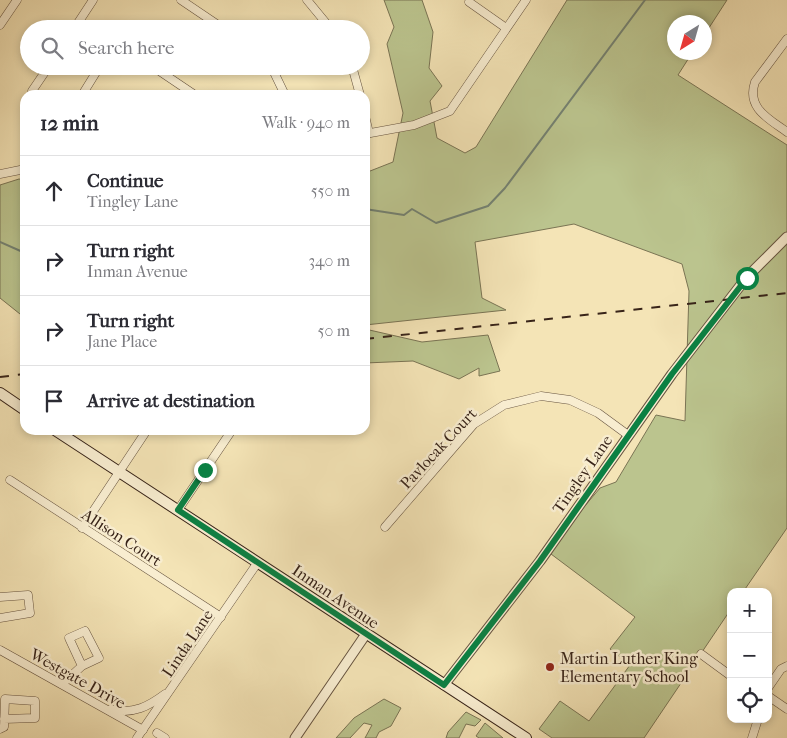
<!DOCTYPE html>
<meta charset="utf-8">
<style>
:root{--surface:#fff;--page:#f2f2f3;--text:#2b2b33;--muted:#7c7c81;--line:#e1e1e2}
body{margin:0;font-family:"IM FELL French Canon",serif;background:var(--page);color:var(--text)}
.controls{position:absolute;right:15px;bottom:15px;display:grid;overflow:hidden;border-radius:10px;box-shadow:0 2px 8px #0003}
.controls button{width:45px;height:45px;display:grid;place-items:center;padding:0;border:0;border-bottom:1px solid var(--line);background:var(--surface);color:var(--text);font:25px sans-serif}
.compass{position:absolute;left:667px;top:15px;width:45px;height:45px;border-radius:50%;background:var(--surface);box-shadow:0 2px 8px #0003;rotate:217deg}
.stop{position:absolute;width:15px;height:15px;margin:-11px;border:4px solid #0b8043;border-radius:50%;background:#fff}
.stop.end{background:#0b8043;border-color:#fff;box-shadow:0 1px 5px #0008}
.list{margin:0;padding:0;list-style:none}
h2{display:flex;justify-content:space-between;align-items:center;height:65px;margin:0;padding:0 20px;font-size:21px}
h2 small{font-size:16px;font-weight:400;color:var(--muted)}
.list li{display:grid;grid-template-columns:32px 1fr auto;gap:15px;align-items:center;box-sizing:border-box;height:70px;padding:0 20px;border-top:1px solid var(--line)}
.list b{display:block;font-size:19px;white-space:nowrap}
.list p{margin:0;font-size:16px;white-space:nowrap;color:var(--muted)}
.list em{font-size:16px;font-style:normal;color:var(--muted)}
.icon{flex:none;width:28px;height:28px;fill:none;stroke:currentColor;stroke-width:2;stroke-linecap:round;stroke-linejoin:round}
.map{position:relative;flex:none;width:787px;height:738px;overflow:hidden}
.search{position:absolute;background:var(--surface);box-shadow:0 2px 8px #0003;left:20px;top:20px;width:350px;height:55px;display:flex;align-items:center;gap:12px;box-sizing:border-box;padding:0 18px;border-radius:28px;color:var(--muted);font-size:19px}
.panel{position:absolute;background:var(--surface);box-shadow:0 2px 8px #0003;left:20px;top:90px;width:350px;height:345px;border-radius:15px}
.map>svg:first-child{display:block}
</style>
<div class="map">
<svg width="787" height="738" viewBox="0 0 787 738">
<rect width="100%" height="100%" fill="#f4e4b6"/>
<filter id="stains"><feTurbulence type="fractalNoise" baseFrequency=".004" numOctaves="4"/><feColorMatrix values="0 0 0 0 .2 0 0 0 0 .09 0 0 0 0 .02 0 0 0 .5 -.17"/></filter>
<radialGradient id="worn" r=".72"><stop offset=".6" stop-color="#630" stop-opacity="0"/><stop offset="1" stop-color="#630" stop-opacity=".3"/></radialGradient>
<g fill="#bbc48e" stroke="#7a7454">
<polygon points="384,0 422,0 433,32 429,68 442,86 430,101 437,138 465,153 476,147 567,0 727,0 705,34 704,22 674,22 674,52 692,53 678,75 787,145 787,528 743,592 731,592 731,609 644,738 552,738 539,729 560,701 589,721 630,665 610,649 635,617 547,551 600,488 616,482 656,415 685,421 689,291 682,264 574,224 475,242 482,298 506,310 365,325 365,173 393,162 403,113 387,44 394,27"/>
<polygon points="19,179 25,180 25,318 0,298 0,185"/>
<polygon points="365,329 422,342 488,335 500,371 479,376 479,368 459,379 413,361 365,363"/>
<polygon points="384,699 401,708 391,726 379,732 376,738 365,738 372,725 364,723 350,738 336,738 354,718"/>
<polygon points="466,712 481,720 475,726 466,724 459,738 446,738 448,732"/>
<polygon points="485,723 503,738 479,738 476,736"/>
</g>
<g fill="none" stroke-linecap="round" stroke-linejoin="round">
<g stroke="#748171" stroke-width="2">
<polyline points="365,209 404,215 412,209 436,223 488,206 505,188 645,0"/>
<polyline points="0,242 25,253"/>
</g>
<defs>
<g id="minor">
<polyline points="181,0 224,29"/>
<polyline points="307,0 331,29"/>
<polyline points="469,2 506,28"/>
<polyline points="0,25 17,0"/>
<polyline points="74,29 93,0"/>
<path d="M 787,39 L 755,82 C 746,108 769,119 787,132"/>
<polyline points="152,66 195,95"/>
<polyline points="271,66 285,95"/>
<polyline points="352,66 360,95"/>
<polyline points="32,91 49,66"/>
<polyline points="82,95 100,66"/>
<polyline points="365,116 369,133"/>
<polyline points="365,134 414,125 450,111 526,0"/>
<polyline points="0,174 25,169"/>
<polyline points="10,480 221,617"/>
<polyline points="178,510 232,430"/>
<polyline points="385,527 474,424 504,405 541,396 570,400 598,413 628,435"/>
<polyline points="82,528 147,430"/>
<polyline points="0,597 28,595 30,613 0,618"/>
<polyline points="0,650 143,730"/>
<polyline points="701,654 731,676"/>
<polyline points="62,684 82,666 99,658 85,631 69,638 82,666"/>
<polyline points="768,688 781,669 787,666"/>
<polyline points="768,696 787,709"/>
<path d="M 111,709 C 133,715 149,706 165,694"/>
<polyline points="0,729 4,727 5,699 35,701 35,718 4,719"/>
<polyline points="157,733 165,738"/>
<polyline points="137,738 258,562"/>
<polyline points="752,738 758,719"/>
</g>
<g id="tertiary">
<polyline points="444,685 540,561 672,374 747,277 787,237"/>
<polyline points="295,738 366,634"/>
</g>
<g id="secondary">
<polyline points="0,393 25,410"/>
<polyline points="55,430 526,738"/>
</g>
</defs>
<use href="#minor" stroke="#675440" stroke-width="9"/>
<use href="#tertiary" stroke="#675440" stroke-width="11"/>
<use href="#secondary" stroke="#382419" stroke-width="12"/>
<use href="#minor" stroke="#f8edd0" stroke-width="8"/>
<use href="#tertiary" stroke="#f8edd0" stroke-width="9"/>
<use href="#secondary" stroke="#f8edd0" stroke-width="10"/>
<g stroke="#382419" stroke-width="2" stroke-dasharray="9 9" stroke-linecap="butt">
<polyline points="365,339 787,293"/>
<polyline points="0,377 25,374"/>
</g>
</g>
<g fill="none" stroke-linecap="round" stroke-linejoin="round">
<polyline stroke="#0b8043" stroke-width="6" points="205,470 178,510 444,685 540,561 672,374 747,278"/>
</g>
<circle fill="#8f2418" stroke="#f8edd0" stroke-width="2" cx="550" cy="667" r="5"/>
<g text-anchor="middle" stroke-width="5" stroke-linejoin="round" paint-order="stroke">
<g font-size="16" fill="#382419" stroke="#f8edd0">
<text transform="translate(438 448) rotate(-47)" y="6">Pavlocak Court</text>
<text transform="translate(582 474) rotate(-55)" y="6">Tingley Lane</text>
<text transform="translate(122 537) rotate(33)" y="6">Allison Court</text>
<text transform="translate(336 596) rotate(34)" y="6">Inman Avenue</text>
<text transform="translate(187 643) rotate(-56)" y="6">Linda Lane</text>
<text transform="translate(78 678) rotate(29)" y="6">Westgate Drive</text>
</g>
<g font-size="16" fill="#382419" stroke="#f8edd0" text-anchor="start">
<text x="560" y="664">Martin Luther King<tspan x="560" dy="18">Elementary School</tspan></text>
</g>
</g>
<rect width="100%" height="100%" filter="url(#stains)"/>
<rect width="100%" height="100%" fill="url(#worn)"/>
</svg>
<div class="controls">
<button>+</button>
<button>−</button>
<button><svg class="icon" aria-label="locate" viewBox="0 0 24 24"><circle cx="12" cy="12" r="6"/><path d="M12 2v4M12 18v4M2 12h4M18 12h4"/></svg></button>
</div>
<svg class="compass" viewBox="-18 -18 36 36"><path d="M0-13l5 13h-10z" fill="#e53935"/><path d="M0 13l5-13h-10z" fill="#7c7c81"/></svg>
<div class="stop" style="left:747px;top:278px"></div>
<div class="stop end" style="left:205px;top:470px"></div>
<div class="search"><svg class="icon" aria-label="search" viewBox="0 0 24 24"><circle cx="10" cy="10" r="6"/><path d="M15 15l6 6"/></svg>Search here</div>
<section class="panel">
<h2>12 min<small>Walk · 940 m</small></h2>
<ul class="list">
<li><svg class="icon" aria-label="ahead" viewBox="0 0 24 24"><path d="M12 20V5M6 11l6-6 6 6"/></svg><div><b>Continue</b><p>Tingley Lane</p></div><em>550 m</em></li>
<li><svg class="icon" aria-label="right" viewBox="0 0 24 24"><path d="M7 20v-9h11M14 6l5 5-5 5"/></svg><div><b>Turn right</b><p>Inman Avenue</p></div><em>340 m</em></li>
<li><svg class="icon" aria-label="right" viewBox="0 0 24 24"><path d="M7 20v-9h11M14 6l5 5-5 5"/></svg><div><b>Turn right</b><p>Jane Place</p></div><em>50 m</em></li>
<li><svg class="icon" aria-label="arrive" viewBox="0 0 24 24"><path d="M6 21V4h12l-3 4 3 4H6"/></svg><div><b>Arrive at destination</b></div></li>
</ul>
</section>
</div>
